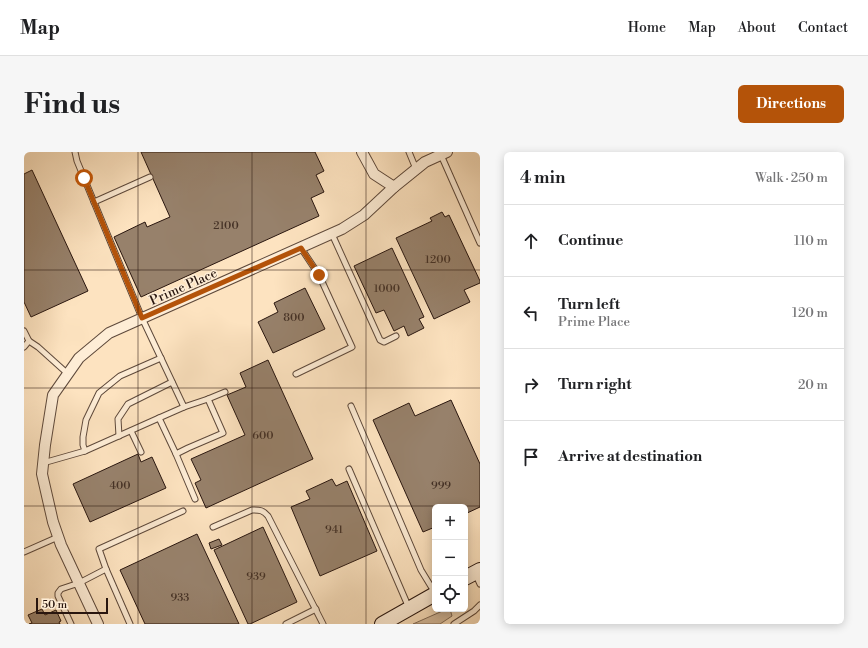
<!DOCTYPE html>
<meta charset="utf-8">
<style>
:root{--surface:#fff;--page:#f6f6f6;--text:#202124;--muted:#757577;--line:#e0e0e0;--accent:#b45309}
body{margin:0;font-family:"Libre Bodoni",serif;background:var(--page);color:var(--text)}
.controls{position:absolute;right:12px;bottom:12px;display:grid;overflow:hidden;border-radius:6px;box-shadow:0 2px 10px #0003}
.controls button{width:36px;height:36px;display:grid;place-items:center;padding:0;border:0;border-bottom:1px solid var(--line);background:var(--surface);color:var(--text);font:20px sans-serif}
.scale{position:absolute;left:12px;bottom:10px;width:72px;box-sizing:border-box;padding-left:4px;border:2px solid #29160f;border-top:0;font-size:11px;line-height:14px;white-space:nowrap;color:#29160f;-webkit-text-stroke:3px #feedd6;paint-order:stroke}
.stop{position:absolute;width:12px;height:12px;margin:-9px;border:3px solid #b45309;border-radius:50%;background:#fff}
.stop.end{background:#b45309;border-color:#fff;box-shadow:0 1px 4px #0008}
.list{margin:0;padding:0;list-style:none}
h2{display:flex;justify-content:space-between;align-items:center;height:52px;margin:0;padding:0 16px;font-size:17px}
h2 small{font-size:13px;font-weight:400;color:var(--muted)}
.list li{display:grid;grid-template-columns:26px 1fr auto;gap:12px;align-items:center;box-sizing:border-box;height:72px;padding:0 16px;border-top:1px solid var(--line)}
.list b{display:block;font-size:15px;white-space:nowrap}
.list p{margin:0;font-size:13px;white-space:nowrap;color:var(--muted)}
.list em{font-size:13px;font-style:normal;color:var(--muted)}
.icon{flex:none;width:22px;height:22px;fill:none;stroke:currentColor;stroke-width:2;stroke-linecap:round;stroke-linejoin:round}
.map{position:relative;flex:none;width:456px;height:472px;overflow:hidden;border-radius:6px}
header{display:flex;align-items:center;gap:24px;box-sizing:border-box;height:56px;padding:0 20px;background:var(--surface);border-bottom:1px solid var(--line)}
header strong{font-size:19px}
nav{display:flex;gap:22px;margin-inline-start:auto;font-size:14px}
.intro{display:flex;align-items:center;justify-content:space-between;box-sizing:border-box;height:96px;padding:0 24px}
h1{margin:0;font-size:28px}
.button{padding:10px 18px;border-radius:6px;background:var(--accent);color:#fff;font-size:14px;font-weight:700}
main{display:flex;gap:24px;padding:0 24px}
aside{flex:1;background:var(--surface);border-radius:6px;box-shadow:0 2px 10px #0003}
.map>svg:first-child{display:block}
</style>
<header>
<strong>Map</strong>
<nav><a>Home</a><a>Map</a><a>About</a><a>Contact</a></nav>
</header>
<div class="intro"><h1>Find us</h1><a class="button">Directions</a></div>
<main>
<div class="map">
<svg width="456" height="472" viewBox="0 0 456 472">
<rect width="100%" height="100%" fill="#fde3c0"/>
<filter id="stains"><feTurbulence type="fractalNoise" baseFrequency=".005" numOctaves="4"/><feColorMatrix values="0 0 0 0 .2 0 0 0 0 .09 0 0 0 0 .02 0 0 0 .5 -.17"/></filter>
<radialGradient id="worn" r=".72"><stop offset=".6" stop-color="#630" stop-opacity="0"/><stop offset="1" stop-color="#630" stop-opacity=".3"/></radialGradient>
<polygon fill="#d9c0a2" stroke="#816b58" points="423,457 426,457 428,464 416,472 389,472"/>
<g fill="#97816b" stroke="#29160f">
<polygon points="117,0 291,0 300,19 292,23 300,40 287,46 295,64 117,145 90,85 121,70 123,75 146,65"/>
<polygon points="8,18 64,139 7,165 0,150 0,22"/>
<polygon points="418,60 421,65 425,63 456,129 456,131 440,138 446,150 410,167 372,86 408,69 406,66"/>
<polygon points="368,96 400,165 395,167 400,176 384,184 380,174 370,179 360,158 352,161 330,114"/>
<polygon points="281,136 301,177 249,201 234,170 254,160 250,151"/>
<polygon points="244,208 289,307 182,356 171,331 177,328 167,307 221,283 203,243 222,235 216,221"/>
<polygon points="427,248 456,312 456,355 441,362 441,355 411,355 411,375 399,380 349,268 385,251 391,264"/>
<polygon points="114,302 117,310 128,305 142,336 66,370 49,332"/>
<polygon points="308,327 312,334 323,329 353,399 296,424 267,355 286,347 282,339"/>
<polygon points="239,375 273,450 226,472 224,472 190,398"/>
<polygon points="173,382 215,472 121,472 96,418"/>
<polygon points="195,387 198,393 187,397 185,391"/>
<polygon points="18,457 21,463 32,458 37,469 35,470 36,472 5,472 8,471 4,463"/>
</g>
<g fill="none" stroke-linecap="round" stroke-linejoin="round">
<defs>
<g id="service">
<polyline points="51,0 53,9 118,166 160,255 184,247 201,240"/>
<polyline points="385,0 392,17"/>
<polyline points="417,3 456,91"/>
<polyline points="70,50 126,25"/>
<polyline points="308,82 356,188 360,190 372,184"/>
<polyline points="0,179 5,189 14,195 44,222"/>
<polyline points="0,195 5,189"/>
<polyline points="272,222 328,195 295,123 277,96"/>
<polyline points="327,254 397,418 411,441"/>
<polyline points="160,255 135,266 152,302 164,296 199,281 184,247"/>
<polyline points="135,266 61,299 59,293 59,285 62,268 75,241 96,224 137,206"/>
<polyline points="107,279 117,300"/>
<polyline points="95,284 94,267 104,252 148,230"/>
<polyline points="152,302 171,347"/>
<polyline points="19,311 61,299"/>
<polyline points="325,317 385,456"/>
<path d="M 189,375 L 228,358 C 236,358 239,358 244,364 L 299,472"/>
<polyline points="0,400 34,385"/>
<polyline points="82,417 75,397 159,359"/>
<polyline points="451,421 456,432"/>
<polyline points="47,472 34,444 34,441 37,437 55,431 82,417 106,472"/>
<polyline points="262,472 292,457"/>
<polyline points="430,472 450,459 456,453"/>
</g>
<g id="minor">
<polyline points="338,0 350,22 370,35"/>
<polyline points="74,472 37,393 29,370 18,322 21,293 29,243 55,206 85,181 318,77 340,63 370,35 401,10 423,0"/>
</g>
<g id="secondary">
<polyline points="441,426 456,418"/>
<polyline points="358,472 411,442"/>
</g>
</defs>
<use href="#service" stroke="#5e493b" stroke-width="7"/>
<use href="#minor" stroke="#5e493b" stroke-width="12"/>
<use href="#secondary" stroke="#29160f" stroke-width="16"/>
<use href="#service" stroke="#feedd6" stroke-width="5"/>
<use href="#minor" stroke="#feedd6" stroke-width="10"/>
<use href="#secondary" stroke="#feedd6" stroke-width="14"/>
</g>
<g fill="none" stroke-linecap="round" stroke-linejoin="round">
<polyline stroke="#b45309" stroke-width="5" points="60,26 118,166 277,96 295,123"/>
</g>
<path fill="none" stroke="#29160f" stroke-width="1" stroke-opacity="0.55" d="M 114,0 L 114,472M 228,0 L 228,472M 342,0 L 342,472M 0,118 L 456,118M 0,236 L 456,236M 0,354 L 456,354"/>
<g text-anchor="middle" stroke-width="3" stroke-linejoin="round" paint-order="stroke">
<g font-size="11" fill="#443126">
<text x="202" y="77">2100</text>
<text x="414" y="111">1200</text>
<text x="363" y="140">1000</text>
<text x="270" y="169">800</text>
<text x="239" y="287">600</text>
<text x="96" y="337">400</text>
<text x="417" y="337">999</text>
<text x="310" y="381">941</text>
<text x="232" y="428">939</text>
<text x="156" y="449">933</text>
</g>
<g font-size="13" fill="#29160f" stroke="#feedd6">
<text transform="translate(159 134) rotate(-24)" y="5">Prime Place</text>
</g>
</g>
<rect width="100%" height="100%" filter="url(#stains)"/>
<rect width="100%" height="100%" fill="url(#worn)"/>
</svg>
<div class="controls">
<button>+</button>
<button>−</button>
<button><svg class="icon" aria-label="locate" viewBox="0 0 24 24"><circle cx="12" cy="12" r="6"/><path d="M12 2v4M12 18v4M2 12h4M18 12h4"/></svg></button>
</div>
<div class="scale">50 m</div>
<div class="stop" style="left:60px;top:26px"></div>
<div class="stop end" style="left:295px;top:123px"></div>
</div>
<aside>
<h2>4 min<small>Walk · 250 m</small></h2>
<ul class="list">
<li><svg class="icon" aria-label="ahead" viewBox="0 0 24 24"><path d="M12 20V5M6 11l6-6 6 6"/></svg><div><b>Continue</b></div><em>110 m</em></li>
<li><svg class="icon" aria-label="left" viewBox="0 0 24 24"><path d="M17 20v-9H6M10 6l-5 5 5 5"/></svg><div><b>Turn left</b><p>Prime Place</p></div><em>120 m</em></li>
<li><svg class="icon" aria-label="right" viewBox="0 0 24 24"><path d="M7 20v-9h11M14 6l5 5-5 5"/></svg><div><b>Turn right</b></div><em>20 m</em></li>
<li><svg class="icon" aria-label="arrive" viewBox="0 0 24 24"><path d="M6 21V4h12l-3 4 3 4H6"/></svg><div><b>Arrive at destination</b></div></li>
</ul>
</aside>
</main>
